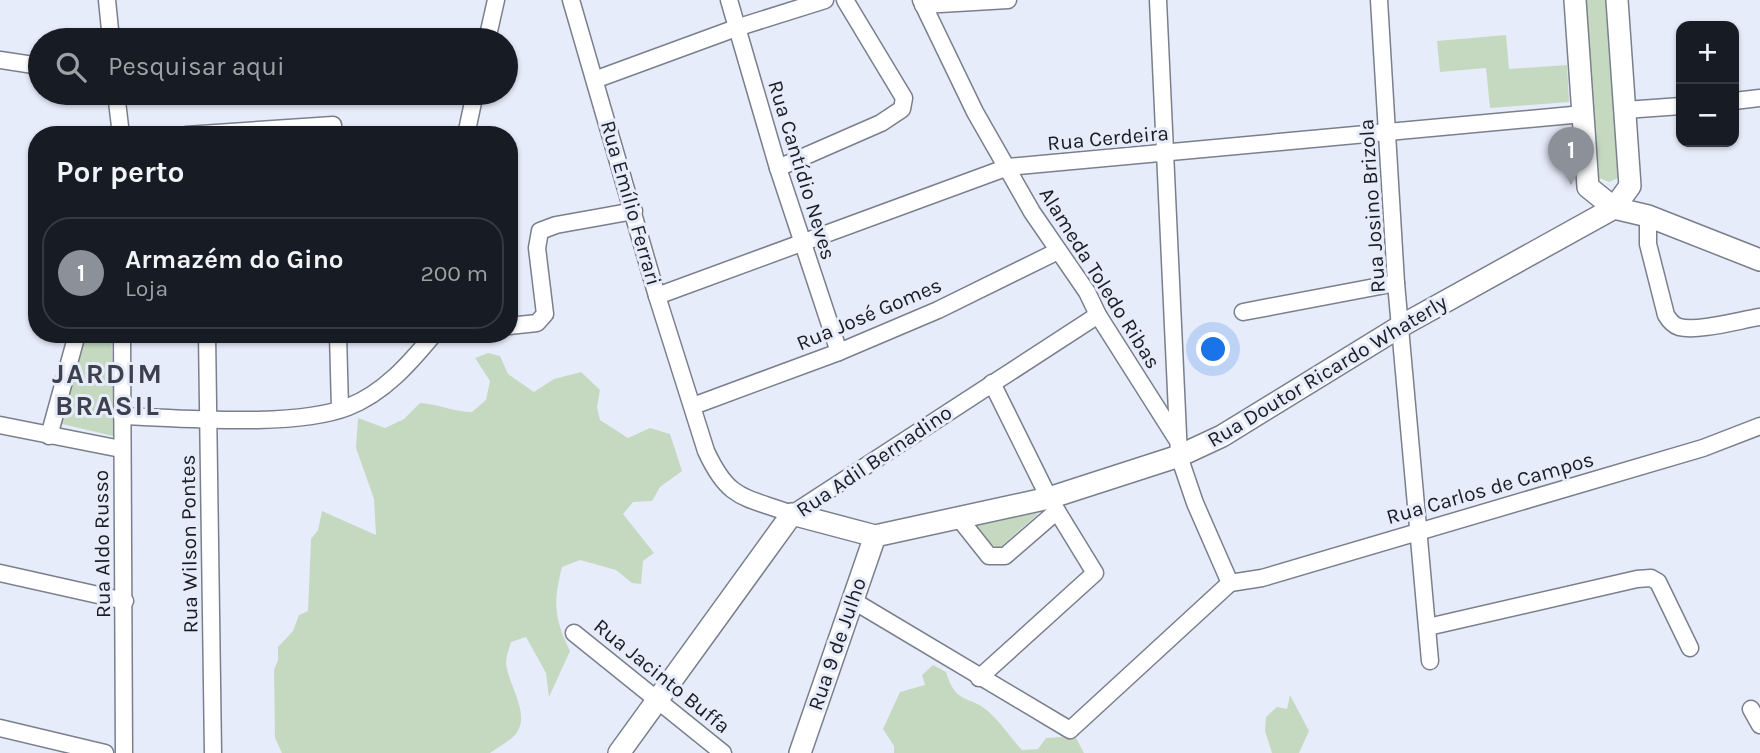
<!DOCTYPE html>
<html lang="pt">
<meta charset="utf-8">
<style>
:root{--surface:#171b24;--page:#20242c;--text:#f1f3f6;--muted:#9ea1a6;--line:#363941;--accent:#8c9099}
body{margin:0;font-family:Karla,sans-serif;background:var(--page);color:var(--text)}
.controls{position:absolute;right:21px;top:21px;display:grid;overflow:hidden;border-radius:14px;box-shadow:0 2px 5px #0004}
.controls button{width:63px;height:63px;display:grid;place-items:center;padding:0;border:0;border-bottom:2px solid var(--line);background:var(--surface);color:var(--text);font:35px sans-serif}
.you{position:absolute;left:1214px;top:350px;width:24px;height:24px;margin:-18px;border:5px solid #fff;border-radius:50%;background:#1a73e8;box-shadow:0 0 0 10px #1a73e833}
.badge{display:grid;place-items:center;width:46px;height:46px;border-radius:50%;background:var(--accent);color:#fff;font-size:23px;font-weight:700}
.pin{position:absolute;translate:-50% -58px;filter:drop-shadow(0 2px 4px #0008)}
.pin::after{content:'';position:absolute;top:37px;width:24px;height:21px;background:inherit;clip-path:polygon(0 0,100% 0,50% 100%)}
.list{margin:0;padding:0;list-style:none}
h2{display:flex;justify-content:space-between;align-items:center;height:91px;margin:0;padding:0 28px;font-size:30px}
h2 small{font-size:23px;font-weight:400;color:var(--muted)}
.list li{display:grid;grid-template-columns:46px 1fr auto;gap:21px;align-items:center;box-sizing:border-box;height:112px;margin:0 14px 14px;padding:0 14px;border:2px solid var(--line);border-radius:28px}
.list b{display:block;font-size:26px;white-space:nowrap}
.list p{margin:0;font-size:23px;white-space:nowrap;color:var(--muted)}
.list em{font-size:23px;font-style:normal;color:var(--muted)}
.icon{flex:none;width:38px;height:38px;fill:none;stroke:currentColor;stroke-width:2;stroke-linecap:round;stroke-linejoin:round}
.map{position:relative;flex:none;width:1760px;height:753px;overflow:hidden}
.search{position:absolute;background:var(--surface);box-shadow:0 2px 5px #0004;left:28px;top:28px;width:490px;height:77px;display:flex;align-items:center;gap:18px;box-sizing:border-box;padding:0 24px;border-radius:38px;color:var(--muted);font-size:26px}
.panel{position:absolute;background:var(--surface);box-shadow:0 2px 5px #0004;left:28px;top:126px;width:490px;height:217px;border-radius:28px}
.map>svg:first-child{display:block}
</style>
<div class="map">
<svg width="1760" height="753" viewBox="0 0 1760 753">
<rect width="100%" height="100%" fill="#e7ecfb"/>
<g fill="#c5d9c1">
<polygon points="1586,0 1609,0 1621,168 1618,178 1609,182 1599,178"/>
<polygon points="1506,35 1509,69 1567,65 1569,102 1490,108 1486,68 1440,72 1437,41"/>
<polygon points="83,334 111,334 117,437 58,423"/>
<path d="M 488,353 L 500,356 L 508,374 L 534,392 L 554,379 L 581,372 L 600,390 L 597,407 L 600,420 L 628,438 L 650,428 L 670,434 L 682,471 L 660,487 L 652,501 L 633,502 L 623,514 L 654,553 L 643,561 L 641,584 L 632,583 L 616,570 L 580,560 L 562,567 C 553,603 554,618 570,651 L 549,697 L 546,673 L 526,637 L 511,642 C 509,649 506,657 506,663 C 508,686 534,717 513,737 C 506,743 497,748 490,753 L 282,753 L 275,738 L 274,670 L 278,660 L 278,647 L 293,631 L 299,615 L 308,611 L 311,539 L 318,530 L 322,511 L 376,535 L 374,499 L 356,448 L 358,418 L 385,428 L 404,419 L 420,403 C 439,404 454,412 472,412 L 486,400 L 490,381 L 475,358 Z"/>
<polygon points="1039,513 998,549 981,536 976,523"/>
<path d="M 933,665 L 946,672 C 956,706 969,694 989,712 C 1001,723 1010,737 1022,750 L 1038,749 L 1046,738 L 1075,736 L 1084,753 L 894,753 L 894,746 L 883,729 L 900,692 L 925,685 L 922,675 Z"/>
<polygon points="1290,695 1309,731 1299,753 1272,753 1265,731 1266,717 1277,707 1287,709"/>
</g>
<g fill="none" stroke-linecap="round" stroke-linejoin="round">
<defs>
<g id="minor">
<polyline points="107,0 111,40"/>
<path d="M 571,0 L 657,296 L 706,451 C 729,501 744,496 792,514 L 1098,315"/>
<polyline points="729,0 778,168 839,352"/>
<polyline points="921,0 975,112 1032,212 1087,292 1098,315 1176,438"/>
<polyline points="1158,0 1179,456 1195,503 1230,583"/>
<polyline points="1379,0 1396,283 1430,661"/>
<polyline points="923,5 1008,0"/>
<polyline points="487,40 496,0"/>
<polyline points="0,60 40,66"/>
<polyline points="597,79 736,28 825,0"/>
<polyline points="116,93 121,135"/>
<polyline points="1734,101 1760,98"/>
<polyline points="1625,110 1681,106"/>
<polyline points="186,135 333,125 333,135"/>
<polyline points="466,135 475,93"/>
<polyline points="778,168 881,123 902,109 904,98 845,0"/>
<path d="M 1648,216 L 1648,244 L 1666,315 C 1669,320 1673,325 1679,327 C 1698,332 1740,320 1760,317"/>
<polyline points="657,296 1008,167 1583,114"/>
<polyline points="1243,312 1396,283"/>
<polyline points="509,326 537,323 545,314 537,248 540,231 556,225 634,211"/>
<polyline points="122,334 124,753"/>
<polyline points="207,334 213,753"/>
<polyline points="338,334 340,409"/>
<polyline points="693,406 839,352 938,310 1058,251"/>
<path d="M 122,416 C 182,418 295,428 348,407 C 384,393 410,363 434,334"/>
<polyline points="0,425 121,449"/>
<polyline points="49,436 77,334"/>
<polyline points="958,517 989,556 1005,556 1057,511"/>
<polyline points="0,573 125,601"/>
<polyline points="1230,583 1262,578 1703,448 1760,426"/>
<polyline points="852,600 1070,730 1230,583"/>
<polyline points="1428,627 1637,579 1651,578 1658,582 1690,648"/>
<polyline points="574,633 723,753"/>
<polyline points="979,678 1095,573 1049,498 992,383"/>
<polyline points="1751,709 1760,725"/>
<polyline points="0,728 105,753"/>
</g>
<g id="secondary">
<polyline points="1575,0 1588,187 1614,208 1630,186 1617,0"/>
<polyline points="619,753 792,514 875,536 1049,498 1179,456 1222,436 1401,326 1614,208 1648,216 1760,260"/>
<polyline points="800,753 875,536"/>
</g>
</defs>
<use href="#minor" stroke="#7a7f8c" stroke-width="19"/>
<use href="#secondary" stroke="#7a7f8c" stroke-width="24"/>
<use href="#minor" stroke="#fff" stroke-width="16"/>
<use href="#secondary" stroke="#fff" stroke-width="21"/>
</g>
<g text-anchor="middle" stroke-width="6" stroke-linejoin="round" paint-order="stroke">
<g font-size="21" fill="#1a1c21" stroke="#e7ecfb">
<text transform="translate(1108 138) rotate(-5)" y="7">Rua Cerdeira</text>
<text transform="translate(802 170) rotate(73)" y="7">Rua Cantídio Neves</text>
<text transform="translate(631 203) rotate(74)" y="7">Rua Emílio Ferrari</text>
<text transform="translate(1372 206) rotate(-94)" y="7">Rua Josino Brizola</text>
<text transform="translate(1100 278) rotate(58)" y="7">Alameda Toledo Ribas</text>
<text transform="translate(869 314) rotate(-23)" y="7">Rua José Gomes</text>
<text transform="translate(1327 371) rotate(-31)" y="7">Rua Doutor Ricardo Whaterly</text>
<text transform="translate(874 461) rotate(-34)" y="7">Rua Adil Bernadino</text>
<text transform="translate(1490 488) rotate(-16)" y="7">Rua Carlos de Campos</text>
<text transform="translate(102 544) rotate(-91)" y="7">Rua Aldo Russo</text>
<text transform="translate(189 544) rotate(-91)" y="7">Rua Wilson Pontes</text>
<text transform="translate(837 644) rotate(-71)" y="7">Rua 9 de Julho</text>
<text transform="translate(662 676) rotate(39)" y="7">Rua Jacinto Buffa</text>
</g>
<g font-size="28" font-weight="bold" letter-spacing="2" fill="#3d414d" stroke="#e7ecfb">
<text x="108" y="383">JARDIM<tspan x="108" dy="32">BRASIL</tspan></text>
</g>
</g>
</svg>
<div class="controls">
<button>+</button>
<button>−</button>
</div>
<div class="you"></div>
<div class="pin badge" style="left:1571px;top:185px">1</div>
<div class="search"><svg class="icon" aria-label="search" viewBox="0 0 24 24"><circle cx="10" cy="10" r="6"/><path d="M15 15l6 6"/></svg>Pesquisar aqui</div>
<section class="panel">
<h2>Por perto<small></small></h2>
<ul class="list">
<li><span class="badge">1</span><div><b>Armazém do Gino</b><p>Loja</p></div><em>200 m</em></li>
</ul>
</section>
</div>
